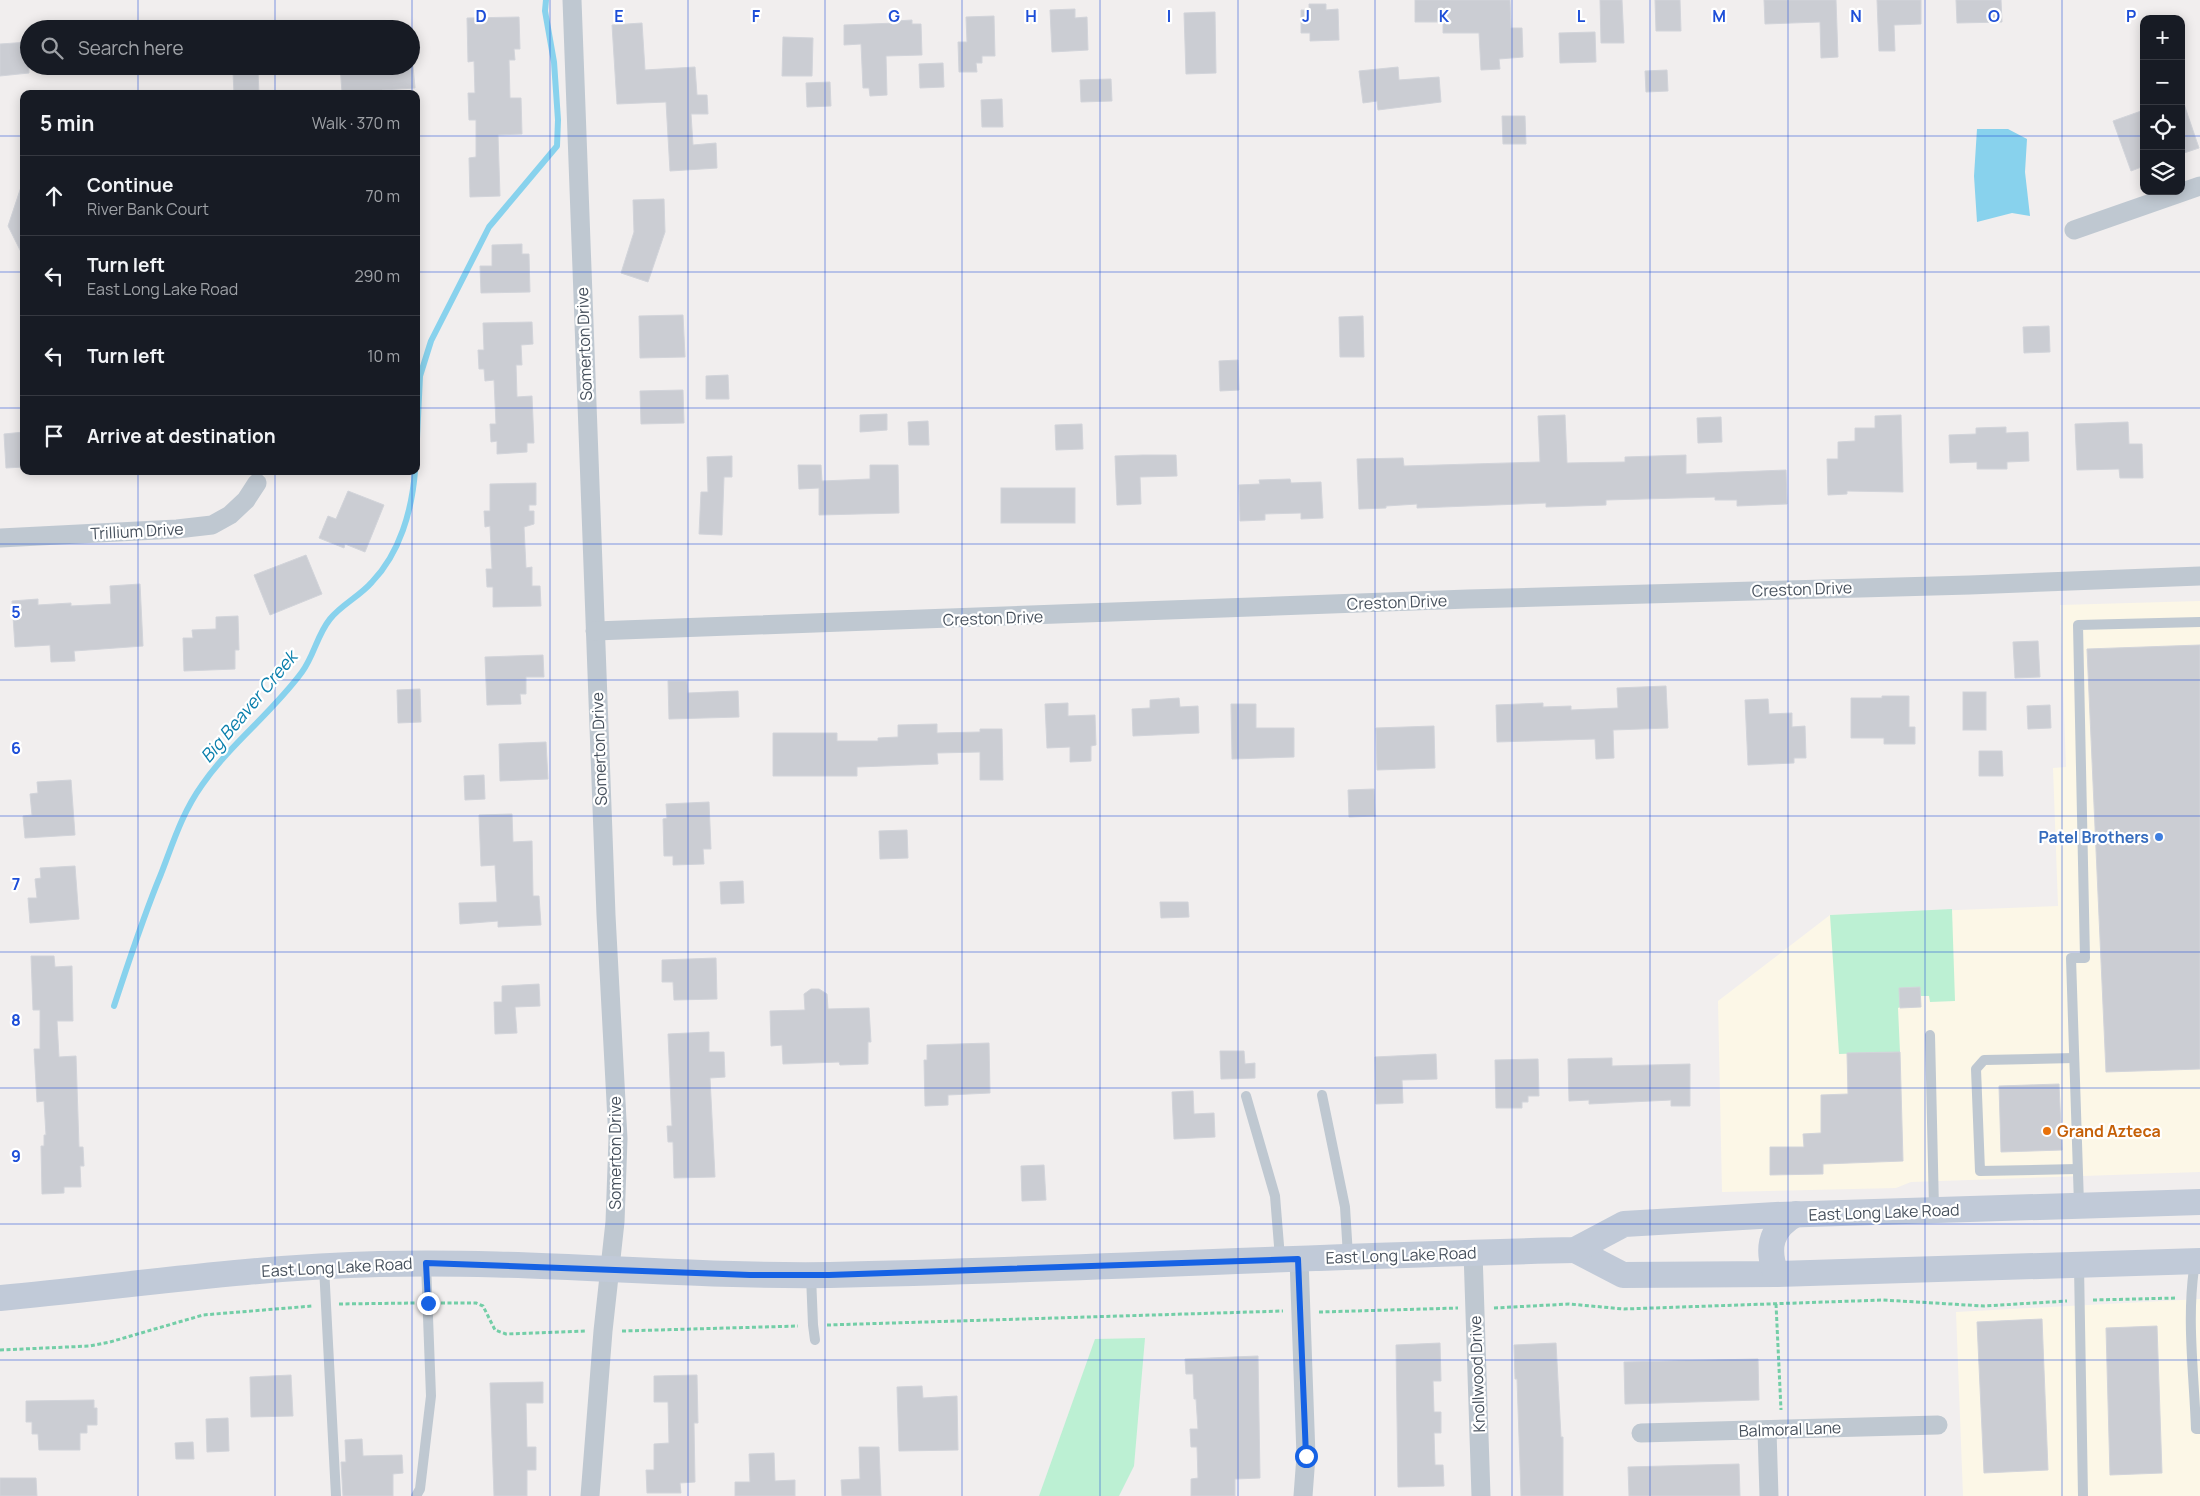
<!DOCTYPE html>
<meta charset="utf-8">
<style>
:root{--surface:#171b24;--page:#20242c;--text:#f1f3f6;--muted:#9ea1a6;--line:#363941}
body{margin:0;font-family:Manrope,sans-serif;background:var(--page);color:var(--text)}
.controls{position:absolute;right:15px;top:15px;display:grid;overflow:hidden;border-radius:10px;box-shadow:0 2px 12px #0003}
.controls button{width:45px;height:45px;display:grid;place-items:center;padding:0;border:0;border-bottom:1px solid var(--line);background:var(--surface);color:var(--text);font:25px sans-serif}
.stop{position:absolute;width:15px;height:15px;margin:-11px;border:4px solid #1662e4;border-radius:50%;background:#fff}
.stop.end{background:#1662e4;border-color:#fff;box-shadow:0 1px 5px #0008}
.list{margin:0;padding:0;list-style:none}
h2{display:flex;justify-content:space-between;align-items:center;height:65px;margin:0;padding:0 20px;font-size:21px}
h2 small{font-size:16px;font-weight:400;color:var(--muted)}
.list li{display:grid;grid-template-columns:32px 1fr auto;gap:15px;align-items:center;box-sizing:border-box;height:80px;padding:0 20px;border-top:1px solid var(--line)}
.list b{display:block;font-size:19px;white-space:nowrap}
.list p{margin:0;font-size:16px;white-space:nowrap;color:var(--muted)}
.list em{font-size:16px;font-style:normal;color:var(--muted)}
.icon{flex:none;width:28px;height:28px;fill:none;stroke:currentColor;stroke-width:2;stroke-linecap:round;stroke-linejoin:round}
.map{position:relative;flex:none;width:2200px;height:1496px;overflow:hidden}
.search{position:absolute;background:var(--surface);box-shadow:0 2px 12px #0003;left:20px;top:20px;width:400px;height:55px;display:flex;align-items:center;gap:12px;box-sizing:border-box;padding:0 18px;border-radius:28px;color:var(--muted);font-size:19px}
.panel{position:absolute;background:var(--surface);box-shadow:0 2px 12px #0003;left:20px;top:90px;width:400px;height:385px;border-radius:10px}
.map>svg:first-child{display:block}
</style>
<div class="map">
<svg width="2200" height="1496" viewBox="0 0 2200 1496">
<rect width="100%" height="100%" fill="#f1eeee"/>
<g fill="#fcf7e7">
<polygon points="2200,601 2200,1172 1911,1182 1896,1188 1722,1192 1718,1001 1830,915 2058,906 2053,768 2066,767 2060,605"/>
<polygon points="2200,1299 2200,1496 1963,1496 1956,1312"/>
</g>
<g fill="#bcf0d3">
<polygon points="1952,909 1955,1001 1930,1002 1929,996 1920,996 1898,1008 1900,1052 1839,1054 1830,915"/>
<polygon points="1145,1338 1134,1466 1119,1496 1039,1496 1095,1339"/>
</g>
<polygon fill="#88d2ed" points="1977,129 2008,129 2027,139 2025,172 2030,216 2012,213 1977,222 1974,176"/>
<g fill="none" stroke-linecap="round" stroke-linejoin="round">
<g stroke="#88d2ed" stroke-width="6">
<polyline points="416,459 420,376 431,341 489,227 557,146 558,120 554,62 545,11 546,0"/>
<path d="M 114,1006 C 129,961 143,917 161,874 C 173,843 182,813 202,785 C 231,743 272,713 302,672 C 314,656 317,635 330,619 C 341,605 360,596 372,582 C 400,553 412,510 415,471"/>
</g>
</g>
<g fill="#cbcdd3" stroke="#d2d4da">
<polygon points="1415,0 1510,0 1511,28 1522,28 1523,57 1499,59 1500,69 1481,70 1479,33 1443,33 1443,22 1415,22"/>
<polygon points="1600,0 1622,0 1624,43 1601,43"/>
<polygon points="1655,0 1680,0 1681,31 1656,31"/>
<polygon points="1764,0 1836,0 1838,57 1821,58 1820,22 1765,24"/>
<polygon points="1877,0 1921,0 1921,24 1894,25 1895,51 1879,51"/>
<polygon points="1956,0 2001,0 2002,22 1957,23"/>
<polygon points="1309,4 1326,4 1326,10 1338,9 1339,40 1310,41 1310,33 1301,33 1301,10 1309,10"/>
<polygon points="1075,9 1075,18 1087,17 1088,50 1052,52 1050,10"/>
<polygon points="1215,12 1216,73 1186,74 1184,13"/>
<polygon points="994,16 995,56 982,56 982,63 976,63 977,72 959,72 958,42 967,42 966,17"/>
<polygon points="519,17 520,49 514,49 515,60 509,60 510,98 521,98 522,134 498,135 500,196 470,197 469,158 476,157 476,120 469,120 468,93 475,93 474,61 468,62 467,18"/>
<polygon points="912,20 912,24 921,24 922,55 886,56 887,95 870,96 869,88 863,88 861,44 844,45 844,25 896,23 896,21"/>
<polygon points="642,23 645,70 695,67 697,95 707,95 708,114 691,114 693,145 716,143 717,168 670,171 666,102 617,104 612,25"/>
<polygon points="1595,32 1596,62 1560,63 1559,33"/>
<polygon points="783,37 813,38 812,76 782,76"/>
<polygon points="29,42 29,73 0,76 0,44"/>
<polygon points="943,63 944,87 920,88 919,64"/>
<polygon points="340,66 413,66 415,88 382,90 383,94 363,94 363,91 342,92"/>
<polygon points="1398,67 1399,80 1439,77 1441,102 1378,110 1377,101 1363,103 1359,71"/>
<polygon points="1667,70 1668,91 1646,92 1645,71"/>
<polygon points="258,71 259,94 234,94 233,72"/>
<polygon points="1111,79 1112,101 1081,102 1080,80"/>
<polygon points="830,82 831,106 807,107 806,83"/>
<polygon points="1002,99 1003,127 982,127 981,100"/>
<polygon points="2184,104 2199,148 2181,154 2181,105"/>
<polygon points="2144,110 2144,166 2131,171 2113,121"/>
<polygon points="1502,116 1525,116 1526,144 1503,144"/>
<polygon points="21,187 24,187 24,258 8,226"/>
<polygon points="664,199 665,232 648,282 621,273 634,232 633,200"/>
<polygon points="522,244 522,254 529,254 530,292 481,293 480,266 492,266 492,245"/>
<polygon points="683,315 685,357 640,358 639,316"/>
<polygon points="1363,316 1364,357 1340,357 1339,317"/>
<polygon points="532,322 533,344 521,345 522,365 516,365 517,397 532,396 534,443 527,443 527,452 497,454 497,441 491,442 490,424 496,424 494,380 485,381 484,369 479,369 478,350 484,350 483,323"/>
<polygon points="2049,326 2050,352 2024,353 2023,327"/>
<polygon points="1238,360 1239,390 1220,391 1219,361"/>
<polygon points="728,375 729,399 706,399 706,376"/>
<polygon points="683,390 684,423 641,424 640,391"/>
<polygon points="887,414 887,430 860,432 860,415"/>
<polygon points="1565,415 1567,463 1625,462 1625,457 1686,455 1686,474 1786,470 1787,504 1737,506 1737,500 1715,500 1715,497 1606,500 1606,505 1546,507 1546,503 1417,508 1417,504 1386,506 1386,508 1359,509 1357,459 1403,458 1404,466 1540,462 1538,416"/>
<polygon points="1901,415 1903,492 1847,491 1847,494 1828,495 1827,459 1838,459 1838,442 1855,441 1855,428 1875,428 1875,416"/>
<polygon points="1721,417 1722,442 1698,443 1697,418"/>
<polygon points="928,421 929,445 909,445 908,422"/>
<polygon points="2128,422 2129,444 2142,444 2143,478 2120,478 2119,469 2077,470 2075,424"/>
<polygon points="1082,424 1083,449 1056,450 1055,425"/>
<polygon points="2006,427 2006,433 2028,432 2029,461 2007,462 2007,469 1977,469 1977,462 1950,463 1949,435 1976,434 1976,428"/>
<polygon points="24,432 24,467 6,468 4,434"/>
<polygon points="1143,455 1176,455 1177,476 1140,477 1141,504 1117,505 1115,456"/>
<polygon points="732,456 732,477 724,477 722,535 699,534 701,492 708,492 707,457"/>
<polygon points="798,465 821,465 822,481 870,479 870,465 898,465 899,513 819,515 819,488 799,489"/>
<polygon points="1290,479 1291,483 1321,482 1323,518 1301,519 1301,513 1265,514 1265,520 1240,521 1239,485 1260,484 1259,480"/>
<polygon points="536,483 536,505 529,505 529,511 534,511 534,524 524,527 526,568 532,567 532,586 540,586 541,606 493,607 493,587 487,587 486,569 492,569 490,526 485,527 484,511 490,511 490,484"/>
<rect x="1001" y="488" width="74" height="35"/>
<polygon points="348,491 384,505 365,552 345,544 344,548 319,538 328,516 336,519"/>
<polygon points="306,555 322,594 270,615 254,575"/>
<polygon points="140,584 143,646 74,651 75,661 51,662 50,645 15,647 12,601 38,599 38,605 71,603 71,606 111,604 110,586"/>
<polygon points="238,616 239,650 235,650 235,669 184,671 183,638 193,638 192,630 216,629 216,617"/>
<polygon points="2038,641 2040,677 2015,678 2013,642"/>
<polygon points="2200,645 2200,1069 2106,1072 2087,649"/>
<polygon points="543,655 544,677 526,677 526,694 520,694 521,704 487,705 485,657"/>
<polygon points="668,681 687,681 688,693 738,691 739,717 669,719"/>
<polygon points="1666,686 1668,728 1613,730 1614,758 1596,759 1595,739 1497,742 1496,705 1543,703 1543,707 1571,706 1571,710 1618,708 1617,688"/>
<polygon points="420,689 421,722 398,723 397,690"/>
<rect x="1963" y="692" width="23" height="38"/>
<polygon points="1882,696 1909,696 1909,727 1915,727 1915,744 1884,744 1884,738 1851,738 1851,698 1882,698"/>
<polygon points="1179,698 1180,707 1198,706 1199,733 1133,736 1132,709 1150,708 1150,700"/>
<polygon points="1768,699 1769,714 1792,713 1792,727 1805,726 1806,758 1794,758 1794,763 1748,765 1745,700"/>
<polygon points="1068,703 1068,716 1095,715 1096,745 1091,746 1091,761 1070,762 1070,747 1047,748 1045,704"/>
<polygon points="1231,704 1256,704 1256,728 1294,728 1294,757 1232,759"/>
<polygon points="2050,705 2051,728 2028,729 2027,706"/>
<polygon points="937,724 937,733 980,732 980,729 1002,729 1003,780 980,780 980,752 937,753 938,764 857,767 857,776 773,776 773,733 837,733 837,741 878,741 878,738 898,737 898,725"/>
<polygon points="1434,726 1435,768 1377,770 1376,728"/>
<polygon points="546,742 548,779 500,781 499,744"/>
<polygon points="1979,751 2002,751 2003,776 1979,776"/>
<polygon points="484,775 485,799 465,800 464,776"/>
<polygon points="71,780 75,835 25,838 23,816 32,815 30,794 38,793 37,782"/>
<polygon points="1374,789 1375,816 1349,817 1348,790"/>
<polygon points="709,802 711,849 703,849 704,864 673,865 673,856 664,856 663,819 667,818 666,804"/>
<polygon points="512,814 513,842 532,841 533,896 539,896 541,925 498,927 498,921 460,924 459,903 497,902 495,865 481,866 479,815"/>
<polygon points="907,830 908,858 880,859 879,831"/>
<polygon points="75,866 79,919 30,923 28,898 37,898 35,879 41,878 40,868"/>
<polygon points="743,881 744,903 721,904 720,882"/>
<polygon points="1160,902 1188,902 1189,917 1161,918"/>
<polygon points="31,956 54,956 55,967 72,966 73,1021 57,1021 59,1057 76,1056 79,1147 83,1147 84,1166 80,1166 81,1187 64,1187 64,1193 42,1194 41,1146 44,1146 44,1135 46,1135 44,1101 37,1102 34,1049 40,1049 40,1010 33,1010"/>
<polygon points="716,958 717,999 674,1000 673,982 662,982 662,960"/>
<polygon points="539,984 540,1006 515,1007 517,1033 495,1034 494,1002 502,1002 502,986"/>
<polygon points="1920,987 1921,1007 1900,1008 1899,988"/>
<polygon points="811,989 819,989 827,994 828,1009 869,1008 871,1042 868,1042 868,1064 840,1065 839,1062 783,1064 782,1045 771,1046 770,1011 805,1010 804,994"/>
<polygon points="709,1032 709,1052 724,1052 725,1077 710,1078 715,1177 674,1178 673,1142 668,1142 667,1126 672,1126 668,1034"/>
<polygon points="989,1043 990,1093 948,1095 948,1105 925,1106 924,1060 927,1060 927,1045"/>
<polygon points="1220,1051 1244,1051 1245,1064 1255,1063 1255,1078 1221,1079"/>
<polygon points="1900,1052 1903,1161 1823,1164 1823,1174 1770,1175 1770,1147 1804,1147 1803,1134 1821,1133 1821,1095 1848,1094 1847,1053"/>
<polygon points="1436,1054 1437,1079 1402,1080 1403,1103 1376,1104 1375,1057"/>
<polygon points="1612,1058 1612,1066 1690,1064 1690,1106 1671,1106 1671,1100 1589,1104 1589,1100 1569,1101 1568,1059"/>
<polygon points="1538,1059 1539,1096 1528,1096 1528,1102 1522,1102 1522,1108 1496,1108 1495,1060"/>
<polygon points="2059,1084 2062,1150 2001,1152 1999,1086"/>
<polygon points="1193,1091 1194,1114 1214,1113 1215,1137 1174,1139 1172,1092"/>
<polygon points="1044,1165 1046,1200 1022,1201 1021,1166"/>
<polygon points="2042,1319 2048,1470 1984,1473 1977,1322"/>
<polygon points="2157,1326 2162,1473 2110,1475 2106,1328"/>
<polygon points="1440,1343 1441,1381 1433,1381 1434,1412 1441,1412 1441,1433 1434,1433 1435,1465 1443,1465 1444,1486 1398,1487 1396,1345"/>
<polygon points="1556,1343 1561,1437 1563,1437 1563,1496 1521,1496 1517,1379 1515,1379 1514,1345"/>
<polygon points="1258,1356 1260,1478 1235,1479 1235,1496 1191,1496 1191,1479 1198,1478 1197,1447 1191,1447 1190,1429 1198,1429 1196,1399 1194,1399 1193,1374 1186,1374 1185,1359"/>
<polygon points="1758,1359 1759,1400 1625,1404 1624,1362"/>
<polygon points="291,1375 293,1416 251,1417 250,1377"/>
<polygon points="697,1375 698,1423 694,1423 695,1482 680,1483 681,1493 647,1493 646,1470 654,1470 654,1444 669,1443 668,1402 654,1402 654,1376"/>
<polygon points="543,1382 543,1403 526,1403 527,1447 536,1447 536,1470 527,1470 527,1496 494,1496 490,1383"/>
<polygon points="922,1386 923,1398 957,1396 958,1450 899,1451 897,1387"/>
<polygon points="94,1400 94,1408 97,1408 97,1425 87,1425 87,1433 80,1433 80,1450 39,1450 38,1434 32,1434 32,1422 26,1422 26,1401"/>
<polygon points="228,1418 229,1451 207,1452 206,1419"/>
<polygon points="362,1439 363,1456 402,1455 403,1473 393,1474 393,1496 343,1496 341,1462 346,1462 345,1440"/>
<polygon points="193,1442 194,1459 176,1459 175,1443"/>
<polygon points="859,1447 879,1447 881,1496 842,1496 841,1480 860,1479"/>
<polygon points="774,1453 775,1481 795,1480 795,1496 735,1496 735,1482 750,1482 749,1454"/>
<polygon points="1739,1464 1740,1496 1629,1496 1628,1467"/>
<polygon points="0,1478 36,1478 37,1496 0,1496"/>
</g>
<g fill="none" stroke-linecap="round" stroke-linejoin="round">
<g stroke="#73cea7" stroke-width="3" stroke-dasharray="4 2.5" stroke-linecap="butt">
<polyline points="2093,1300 2177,1298"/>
<polyline points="441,1303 476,1303 483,1306 495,1330 506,1334 586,1331"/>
<polyline points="339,1304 415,1303"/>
<polyline points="1776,1304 1781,1410"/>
<polyline points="1494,1308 1569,1304 1624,1309 1883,1300 1984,1306 2067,1301"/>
<polyline points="1319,1312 1458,1308"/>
<polyline points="827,1325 1283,1311"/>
<polyline points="622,1331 798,1326"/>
<polyline points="0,1350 90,1346 110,1342 203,1315 312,1306"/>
</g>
<g stroke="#bfc8d1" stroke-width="10">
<polyline points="1930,1035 1934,1209"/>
<polyline points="2074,1058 1984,1060 1976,1069 1980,1171 2077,1169"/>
<polyline points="1322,1095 1345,1207 1348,1256"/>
<polyline points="1246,1096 1275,1196 1280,1258"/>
<polyline points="2079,1204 2071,958 2085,958 2078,625 2200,622"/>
<path d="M 2195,1262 C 2186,1316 2194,1373 2196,1429 L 2200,1429"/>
<polyline points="2079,1266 2083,1496"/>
<polyline points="324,1267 336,1496"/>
<polyline points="811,1276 813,1325 815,1340"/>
<polyline points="416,1496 420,1489 431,1396 426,1264"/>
</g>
<g stroke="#bfc8d1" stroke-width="19">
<polyline points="572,0 606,915 618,1139 615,1222 603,1331 590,1496"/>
<polyline points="2074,230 2200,186"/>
<polyline points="0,538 177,529 212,525 230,515 246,500 257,483"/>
<polyline points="595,631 1468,599 1970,585 2200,576"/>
<polyline points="1473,1252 1481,1496"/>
<polyline points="1299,1259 1306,1456 1303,1496"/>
<polyline points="1767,1430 1769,1496"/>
<polyline points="1641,1433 1938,1425"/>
</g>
<g stroke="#c1cad8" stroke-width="26">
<polyline points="1575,1250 1623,1275 1776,1274 2200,1261"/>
<path d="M 1776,1274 C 1766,1247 1771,1228 1796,1214"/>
<path d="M 0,1298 C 126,1286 252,1267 379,1264 C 529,1260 679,1277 830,1275 C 1078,1270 1326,1255 1575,1250 L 1624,1224 L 1776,1215 L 2200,1202"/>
</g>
</g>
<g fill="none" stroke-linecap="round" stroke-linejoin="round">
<polyline stroke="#1662e4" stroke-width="6" points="428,1303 426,1263 750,1275 829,1275 1298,1259 1306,1456"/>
</g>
<path fill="none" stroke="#1d4ed8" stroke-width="1" stroke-opacity="0.55" d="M 138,0 L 138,29M 275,0 L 275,29M 412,0 L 412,94M 550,0 L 550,1496M 688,0 L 688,1496M 825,0 L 825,1496M 962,0 L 962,1496M 1100,0 L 1100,1496M 1238,0 L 1238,1496M 1375,0 L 1375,1496M 1512,0 L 1512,1496M 1650,0 L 1650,1496M 1788,0 L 1788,1496M 1925,0 L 1925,1496M 2062,0 L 2062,1496M 138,66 L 138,94M 275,66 L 275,94M 0,136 L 24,136M 416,136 L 2144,136M 2181,136 L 2200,136M 0,272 L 24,272M 416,272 L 2200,272M 0,408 L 24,408M 416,408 L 2200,408M 138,471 L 138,1496M 275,471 L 275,1496M 412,471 L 412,1496M 0,544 L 2200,544M 0,680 L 2200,680M 0,816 L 2200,816M 0,952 L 2200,952M 0,1088 L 2200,1088M 0,1224 L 2200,1224M 0,1360 L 2200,1360"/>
<circle fill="#3f7fe0" stroke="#fff" stroke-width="2" cx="2159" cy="837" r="5"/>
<circle fill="#e8710a" stroke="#fff" stroke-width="2" cx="2047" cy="1131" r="5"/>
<g text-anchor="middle" stroke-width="4.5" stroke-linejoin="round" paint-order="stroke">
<g font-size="16" fill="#46505c" stroke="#fff">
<text transform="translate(584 344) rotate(-92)" y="6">Somerton Drive</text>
<text transform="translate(137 531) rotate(-3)" y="6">Trillium Drive</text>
<text transform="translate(1802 589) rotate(-2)" y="6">Creston Drive</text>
<text transform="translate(1397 602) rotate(-2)" y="6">Creston Drive</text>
<text transform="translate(993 618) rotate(-2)" y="6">Creston Drive</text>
<text transform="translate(599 749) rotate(-92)" y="6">Somerton Drive</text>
<text transform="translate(615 1153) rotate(-90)" y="6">Somerton Drive</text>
<text transform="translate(1884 1212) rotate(-2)" y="6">East Long Lake Road</text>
<text transform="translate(1401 1255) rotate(-2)" y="6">East Long Lake Road</text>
<text transform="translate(337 1267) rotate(-3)" y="6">East Long Lake Road</text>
<text transform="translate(1477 1374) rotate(-92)" y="6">Knollwood Drive</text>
<text transform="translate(1790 1429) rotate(-2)" y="6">Balmoral Lane</text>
</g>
<g font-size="16" font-weight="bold" fill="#366cbe" stroke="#fff" text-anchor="end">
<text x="2149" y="843">Patel Brothers</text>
</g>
<g font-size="16" font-weight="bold" fill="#c56008" stroke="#fff" text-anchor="start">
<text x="2057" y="1137">Grand Azteca</text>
</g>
<g font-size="18" font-style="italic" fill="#0a7fac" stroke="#fff">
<text transform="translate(249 707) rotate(-50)" y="6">Big Beaver Creek</text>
</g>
</g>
<g font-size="16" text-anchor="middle" font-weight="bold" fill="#1d4ed8" stroke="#fff" stroke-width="4.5" stroke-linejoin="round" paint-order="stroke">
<text x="481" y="22">D</text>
<text x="619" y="22">E</text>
<text x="756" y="22">F</text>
<text x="894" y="22">G</text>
<text x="1031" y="22">H</text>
<text x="1169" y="22">I</text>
<text x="1306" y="22">J</text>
<text x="1444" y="22">K</text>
<text x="1581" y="22">L</text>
<text x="1719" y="22">M</text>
<text x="1856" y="22">N</text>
<text x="1994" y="22">O</text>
<text x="2131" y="22">P</text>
<text x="16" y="618">5</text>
<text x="16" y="754">6</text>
<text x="16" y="890">7</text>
<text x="16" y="1026">8</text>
<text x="16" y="1162">9</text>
</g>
</svg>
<div class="controls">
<button>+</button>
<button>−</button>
<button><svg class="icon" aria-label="locate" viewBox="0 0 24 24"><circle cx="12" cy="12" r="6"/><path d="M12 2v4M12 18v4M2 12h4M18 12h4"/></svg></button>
<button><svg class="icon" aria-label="layers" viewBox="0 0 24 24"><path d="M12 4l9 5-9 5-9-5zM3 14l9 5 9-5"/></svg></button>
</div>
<div class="stop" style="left:1306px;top:1456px"></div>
<div class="stop end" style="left:428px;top:1303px"></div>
<div class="search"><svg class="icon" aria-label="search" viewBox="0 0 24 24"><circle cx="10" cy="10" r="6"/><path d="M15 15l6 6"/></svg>Search here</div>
<section class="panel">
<h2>5 min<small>Walk · 370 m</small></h2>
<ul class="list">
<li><svg class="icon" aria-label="ahead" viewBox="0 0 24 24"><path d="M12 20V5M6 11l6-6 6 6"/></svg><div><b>Continue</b><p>River Bank Court</p></div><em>70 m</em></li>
<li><svg class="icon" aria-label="left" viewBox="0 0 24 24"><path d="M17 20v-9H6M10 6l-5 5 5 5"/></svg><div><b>Turn left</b><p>East Long Lake Road</p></div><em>290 m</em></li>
<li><svg class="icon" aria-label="left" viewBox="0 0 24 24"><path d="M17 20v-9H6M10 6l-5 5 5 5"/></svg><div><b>Turn left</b></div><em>10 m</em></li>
<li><svg class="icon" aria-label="arrive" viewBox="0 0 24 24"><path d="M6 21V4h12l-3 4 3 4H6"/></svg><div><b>Arrive at destination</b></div></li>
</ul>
</section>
</div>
